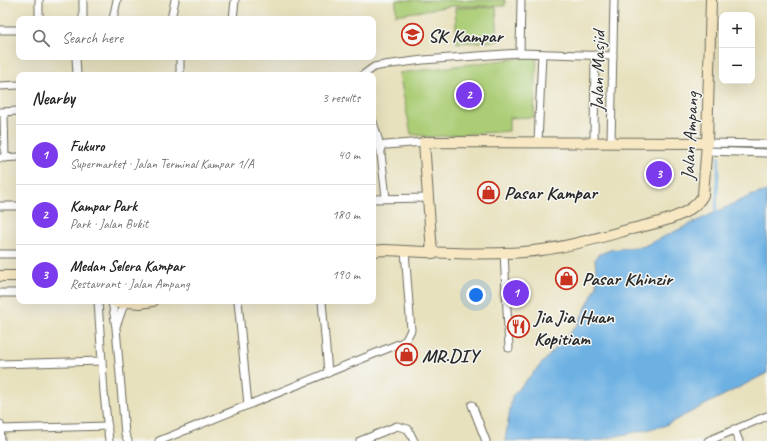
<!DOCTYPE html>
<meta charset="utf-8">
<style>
:root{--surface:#fff;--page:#f2f2f2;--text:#222;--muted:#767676;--line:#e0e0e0;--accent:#7c3aed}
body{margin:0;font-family:Caveat,sans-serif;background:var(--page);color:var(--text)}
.controls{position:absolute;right:12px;top:12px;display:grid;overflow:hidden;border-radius:8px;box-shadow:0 4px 16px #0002}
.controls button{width:36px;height:36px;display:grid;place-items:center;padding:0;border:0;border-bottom:1px solid var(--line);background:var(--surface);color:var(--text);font:20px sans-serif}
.you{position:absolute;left:476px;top:295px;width:14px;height:14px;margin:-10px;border:3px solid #fff;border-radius:50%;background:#1a73e8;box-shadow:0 0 0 6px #1a73e833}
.badge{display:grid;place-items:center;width:26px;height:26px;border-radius:50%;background:var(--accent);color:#fff;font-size:13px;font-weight:700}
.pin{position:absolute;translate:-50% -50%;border:2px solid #fff;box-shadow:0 1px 4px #0006}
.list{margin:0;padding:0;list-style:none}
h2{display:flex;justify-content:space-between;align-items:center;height:52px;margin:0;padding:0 16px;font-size:17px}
h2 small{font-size:13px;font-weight:400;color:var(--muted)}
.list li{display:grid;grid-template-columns:26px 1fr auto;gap:12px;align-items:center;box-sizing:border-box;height:60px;padding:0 16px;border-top:1px solid var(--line)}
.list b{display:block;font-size:15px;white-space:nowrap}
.list p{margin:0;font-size:13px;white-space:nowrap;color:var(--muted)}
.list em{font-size:13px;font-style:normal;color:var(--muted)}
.icon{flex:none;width:22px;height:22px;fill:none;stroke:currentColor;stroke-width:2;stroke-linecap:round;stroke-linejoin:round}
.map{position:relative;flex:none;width:767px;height:441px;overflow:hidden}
.search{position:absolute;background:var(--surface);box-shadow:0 4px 16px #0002;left:16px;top:16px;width:360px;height:44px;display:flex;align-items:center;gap:10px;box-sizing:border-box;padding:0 14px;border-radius:8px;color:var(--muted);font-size:15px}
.panel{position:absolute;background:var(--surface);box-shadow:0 4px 16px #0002;left:16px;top:72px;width:360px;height:232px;border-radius:8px}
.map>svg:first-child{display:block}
</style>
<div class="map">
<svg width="767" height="441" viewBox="0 0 767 441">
<rect width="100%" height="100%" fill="#f6f6f2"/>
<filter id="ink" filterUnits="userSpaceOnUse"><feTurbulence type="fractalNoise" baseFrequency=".025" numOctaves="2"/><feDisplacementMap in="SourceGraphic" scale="8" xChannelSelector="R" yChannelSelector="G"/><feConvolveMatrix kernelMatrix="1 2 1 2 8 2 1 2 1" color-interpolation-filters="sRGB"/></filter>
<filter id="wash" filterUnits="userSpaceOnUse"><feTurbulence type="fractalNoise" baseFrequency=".012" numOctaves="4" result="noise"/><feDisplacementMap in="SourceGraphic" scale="16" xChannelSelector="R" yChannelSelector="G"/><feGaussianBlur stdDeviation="0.9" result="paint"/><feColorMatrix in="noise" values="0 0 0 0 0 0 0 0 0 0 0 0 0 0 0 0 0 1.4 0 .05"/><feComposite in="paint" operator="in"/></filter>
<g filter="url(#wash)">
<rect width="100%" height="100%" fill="#e8e1bd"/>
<g fill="#accd76" stroke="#6c7c50">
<polygon points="396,0 505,0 505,6 451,6 396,15"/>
<polygon points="496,7 498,41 457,43 455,8"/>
<polygon points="537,56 534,117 509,118 509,131 429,137 411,134 399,73"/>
</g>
<polygon fill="#6db1e3" stroke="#4c6e87" points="767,191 767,373 664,426 594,441 505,441 512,396 578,324 597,285 595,259 598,255 610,250 644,246 750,196"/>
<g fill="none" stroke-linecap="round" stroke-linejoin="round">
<polyline stroke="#6db1e3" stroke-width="2.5" points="716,212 719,157"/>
</g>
</g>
<g filter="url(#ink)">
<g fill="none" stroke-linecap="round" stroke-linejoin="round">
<defs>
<g id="street">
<polyline points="39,0 39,19"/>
<polyline points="83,19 83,0"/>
<polyline points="113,19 117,0"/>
<polyline points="171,19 175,0"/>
<polyline points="233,19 235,0"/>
<polyline points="0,30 19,30"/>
<polyline points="520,53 521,0"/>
<polyline points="76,57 77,75"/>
<polyline points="180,57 180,75"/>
<polyline points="363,75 374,67 384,65 423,60 520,53 613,56"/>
<polyline points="0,86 19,85"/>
<polyline points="0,112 19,111"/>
<polyline points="4,112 5,158"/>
<polyline points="373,122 380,145 386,198"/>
<polyline points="538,142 542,54"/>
<polyline points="594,142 595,55"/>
<polyline points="611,142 614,0"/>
<polyline points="707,143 767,144"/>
<polyline points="373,146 424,142"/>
<polyline points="707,151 767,153"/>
<polyline points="0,158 19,157"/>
<polyline points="373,199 428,198"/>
<polyline points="0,206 19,206"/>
<polyline points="504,253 509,348"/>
<polyline points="0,254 19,254"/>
<polyline points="0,293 19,293"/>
<polyline points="98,301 104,393 109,441"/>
<polyline points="112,301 116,328 125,434 128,441"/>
<polyline points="238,301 248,405"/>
<polyline points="322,301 328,373"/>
<polyline points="117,324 124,304"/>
<polyline points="0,364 102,361"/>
<polyline points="472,405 486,441"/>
<polyline points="0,424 1,441"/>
<polyline points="0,429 108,426"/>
<polyline points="734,429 739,441"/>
<polyline points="159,441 401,343 406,340 411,330 405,251"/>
<polyline points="360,441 397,426 408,429 414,441"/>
<polyline points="708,441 767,416"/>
</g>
<g id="secondary">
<path d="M 373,251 L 384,250 C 436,252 490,257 542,250 C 572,246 602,237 631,229 C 653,224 692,217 703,195 L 707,143 L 711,0"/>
<polyline points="432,253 424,142 707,143"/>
<polyline points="0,276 19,276"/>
<polyline points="113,301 121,304 129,301"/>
<polyline points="127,302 141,303 153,301"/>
</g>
</defs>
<use href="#street" stroke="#6d6b5e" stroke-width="9"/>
<use href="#secondary" stroke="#6d6b5e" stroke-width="12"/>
<use href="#street" stroke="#fff" stroke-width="7"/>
<use href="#secondary" stroke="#f7e8c3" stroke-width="10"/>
</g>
</g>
<defs>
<symbol id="school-ring" viewBox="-11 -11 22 22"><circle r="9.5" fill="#f6f6f2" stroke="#c8321e" stroke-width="1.5"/><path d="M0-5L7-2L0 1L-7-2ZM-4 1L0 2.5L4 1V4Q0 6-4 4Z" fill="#c8321e"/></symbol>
<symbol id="shop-ring" viewBox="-11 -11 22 22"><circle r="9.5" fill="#f6f6f2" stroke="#c8321e" stroke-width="1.5"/><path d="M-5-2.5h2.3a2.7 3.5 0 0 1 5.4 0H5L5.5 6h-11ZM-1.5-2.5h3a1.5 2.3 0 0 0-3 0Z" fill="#c8321e"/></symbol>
<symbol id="restaurant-ring" viewBox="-11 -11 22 22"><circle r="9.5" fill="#f6f6f2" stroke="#c8321e" stroke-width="1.5"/><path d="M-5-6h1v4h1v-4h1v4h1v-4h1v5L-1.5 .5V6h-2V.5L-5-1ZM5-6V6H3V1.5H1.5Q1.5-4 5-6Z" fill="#c8321e"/></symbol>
</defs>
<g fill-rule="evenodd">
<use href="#school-ring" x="400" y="22" width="25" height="25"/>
<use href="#shop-ring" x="476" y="180" width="25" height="25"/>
<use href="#shop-ring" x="554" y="266" width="25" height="25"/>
<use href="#restaurant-ring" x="506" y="314" width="25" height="25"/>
<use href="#shop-ring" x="394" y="342" width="25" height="25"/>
</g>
<g text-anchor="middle" stroke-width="3" stroke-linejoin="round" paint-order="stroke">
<g font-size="19" font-weight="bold" fill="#2b2b2b" stroke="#f6f6f2" text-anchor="start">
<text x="428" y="42">SK Kampar</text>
<text x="504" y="199">Pasar Kampar</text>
<text x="582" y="285">Pasar Khinzir</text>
<text x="534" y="323">Jia Jia Huan<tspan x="534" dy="22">Kopitiam</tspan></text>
<text x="422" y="362">MR.DIY</text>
</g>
<g font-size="19" fill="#2b2b2b" stroke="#f6f6f2">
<text transform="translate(597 71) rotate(-89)" y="7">Jalan Masjid</text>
<text transform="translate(689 136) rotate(-87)" y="7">Jalan Ampang</text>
</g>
</g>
</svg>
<div class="controls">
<button>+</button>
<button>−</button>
</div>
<div class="you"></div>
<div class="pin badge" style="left:516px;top:293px">1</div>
<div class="pin badge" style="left:469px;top:95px">2</div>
<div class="pin badge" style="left:659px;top:174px">3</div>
<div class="search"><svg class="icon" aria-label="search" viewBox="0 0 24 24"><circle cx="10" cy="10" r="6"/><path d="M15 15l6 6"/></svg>Search here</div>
<section class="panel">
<h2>Nearby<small>3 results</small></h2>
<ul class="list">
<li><span class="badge">1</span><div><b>Fukuro</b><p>Supermarket · Jalan Terminal Kampar 1/A</p></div><em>40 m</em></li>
<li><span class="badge">2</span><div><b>Kampar Park</b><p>Park · Jalan Bukit</p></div><em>180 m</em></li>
<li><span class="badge">3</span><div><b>Medan Selera Kampar</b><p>Restaurant · Jalan Ampang</p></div><em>190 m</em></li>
</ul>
</section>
</div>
